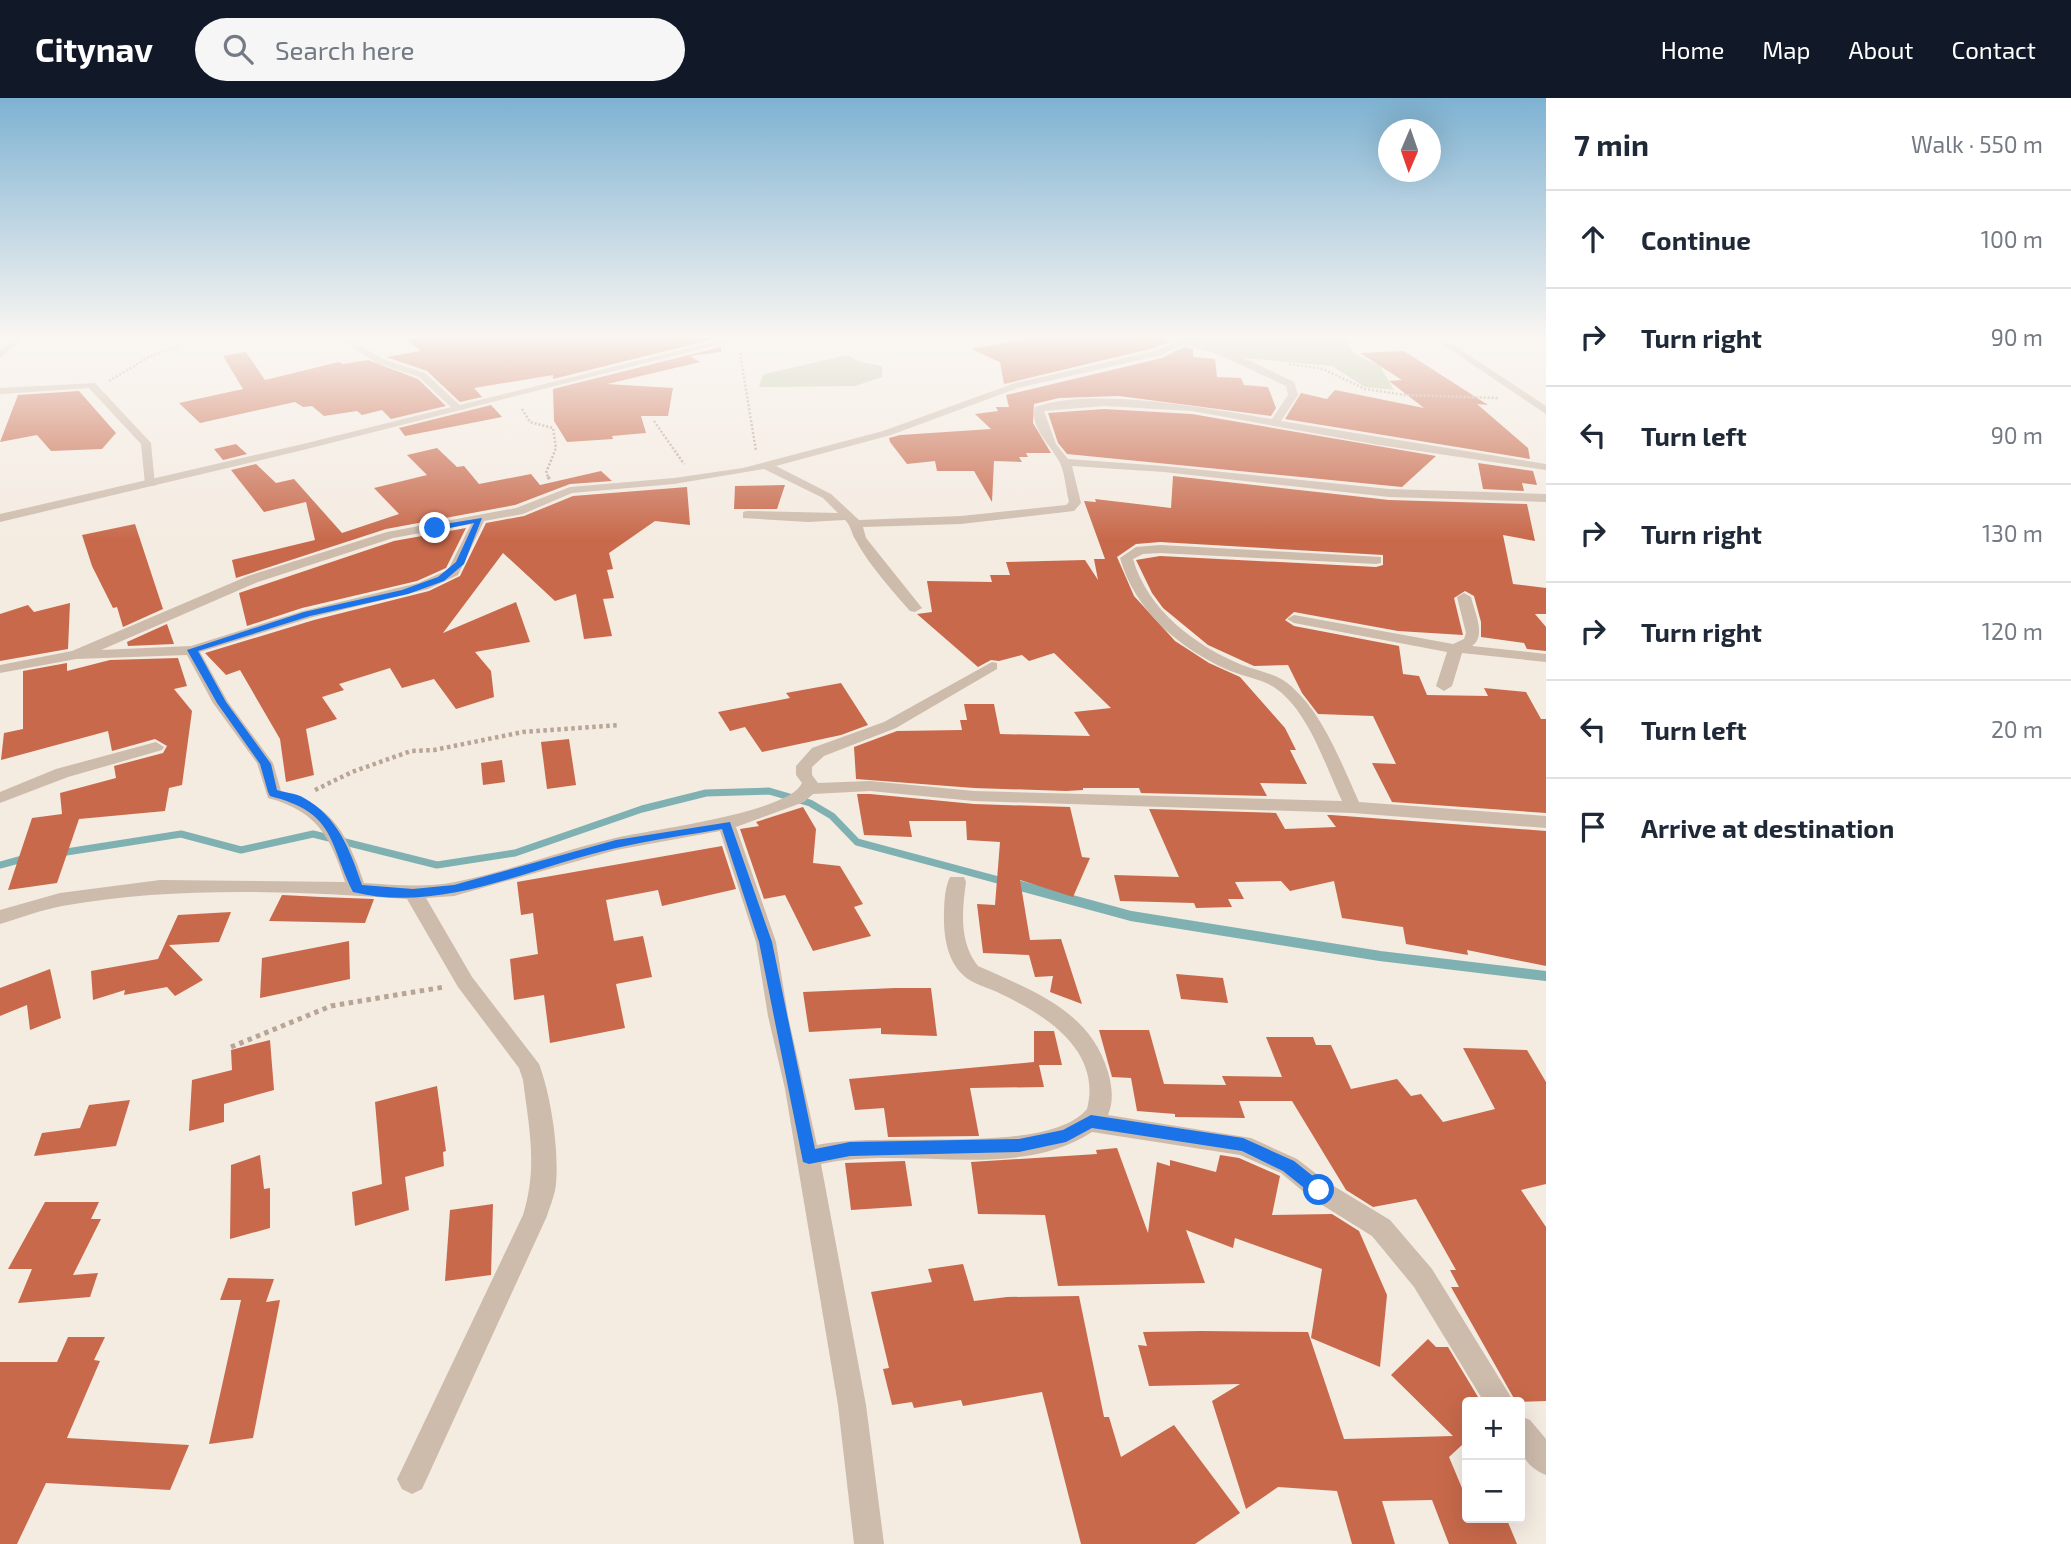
<!DOCTYPE html>
<meta charset="utf-8">
<style>
:root{--surface:#fff;--page:#f6f6f7;--text:#1f2937;--muted:#747a83;--line:#e0e1e3;--accent:#111827}
body{margin:0;font-family:"Exo 2",sans-serif;background:var(--page);color:var(--text)}
.controls{position:absolute;right:21px;bottom:21px;display:grid;overflow:hidden;border-radius:7px;box-shadow:0 7px 28px #0002}
.controls button{width:63px;height:63px;display:grid;place-items:center;padding:0;border:0;border-bottom:2px solid var(--line);background:var(--surface);color:var(--text);font:35px sans-serif}
.compass{position:absolute;left:1378px;top:21px;width:63px;height:63px;border-radius:50%;background:var(--surface);box-shadow:0 7px 28px #0002;rotate:182deg}
.stop{position:absolute;width:21px;height:21px;margin:-16px;border:5px solid #1a73e8;border-radius:50%;background:#fff}
.stop.end{background:#1a73e8;border-color:#fff;box-shadow:0 2px 7px #0008}
.list{margin:0;padding:0;list-style:none}
h2{display:flex;justify-content:space-between;align-items:center;height:91px;margin:0;padding:0 28px;font-size:30px}
h2 small{font-size:23px;font-weight:400;color:var(--muted)}
.list li{display:grid;grid-template-columns:46px 1fr auto;gap:21px;align-items:center;box-sizing:border-box;height:98px;padding:0 28px;border-top:2px solid var(--line)}
.list b{display:block;font-size:26px;white-space:nowrap}
.list em{font-size:23px;font-style:normal;color:var(--muted)}
.icon{flex:none;width:38px;height:38px;fill:none;stroke:currentColor;stroke-width:2;stroke-linecap:round;stroke-linejoin:round}
.map{position:relative;flex:none;width:1546px;height:1446px;overflow:hidden}
header{display:flex;align-items:center;gap:42px;box-sizing:border-box;height:98px;padding:0 35px;background:var(--accent);color:#fff}
header strong{font-size:33px}
nav{display:flex;gap:38px;margin-inline-start:auto;font-size:24px}
.search{width:490px;height:63px;background:var(--page);display:flex;align-items:center;gap:18px;box-sizing:border-box;padding:0 24px;border-radius:38px;color:var(--muted);font-size:26px}
main{display:flex}
aside{flex:1;background:var(--surface)}
.map>svg:first-child{display:block}
</style>
<header>
<strong>Citynav</strong>
<div class="search"><svg class="icon" aria-label="search" viewBox="0 0 24 24"><circle cx="10" cy="10" r="6"/><path d="M15 15l6 6"/></svg>Search here</div>
<nav><a>Home</a><a>Map</a><a>About</a><a>Contact</a></nav>
</header>
<main>
<div class="map">
<svg width="1546" height="1446" viewBox="0 0 1546 1446">
<rect width="100%" height="100%" fill="#f4ebe1"/>
<g fill="#b8c4a0">
<polygon points="1180,240 1344,240 1354,256 1380,268 1394,292 1365,289 1332,268 1244,260"/>
<polygon points="847,257 860,264 882,268 882,279 855,288 759,289 763,277 769,275"/>
</g>
<g fill="none" stroke-linecap="round" stroke-linejoin="round">
<g stroke="#7fb0b2" stroke-width="7">
<polyline points="60,755 181,736 241,752 313,736 437,767 515,755 642,711 706,695 769,693 810,705 832,718 857,744 1013,786"/>
<polyline points="0,767 26,760"/>
</g>
<polyline stroke="#7fb0b2" stroke-width="10" points="1006,784 1131,818 1380,858 1546,878"/>
</g>
<g fill="#c8694b">
<polygon points="404,240 718,240 553,281 553,277 474,290 482,299 460,304 427,273 386,259 421,253"/>
<polygon points="1034,240 1166,240 1170,244 1154,250 1004,286 1000,264 971,251"/>
<polygon points="721,249 721,254 690,258 700,264 607,286 673,290 668,318 641,318 646,335 612,338 613,341 567,344 554,323 553,291"/>
<polygon points="1184,249 1193,251 1193,259 1215,261 1217,279 1241,280 1244,287 1268,289 1276,310 1271,318 1119,298 1059,300 1034,306 1033,325 1051,355 1026,355 1028,359 1019,359 1022,364 994,363 992,404 974,373 937,373 935,363 907,366 890,344 889,340 900,337 991,331 975,316 998,313 996,309 1009,309 1006,297 1162,260"/>
<polygon points="1404,253 1488,307 1477,306 1528,350 1530,361 1285,321 1301,295 1327,301 1335,292 1424,310 1389,283 1402,282 1360,255"/>
<polygon points="246,254 265,282 339,264 343,266 368,262 418,281 446,308 391,321 382,312 362,317 357,313 324,318 312,308 303,309 295,304 200,325 179,305 243,291 223,258"/>
<polygon points="79,293 116,335 102,351 51,353 37,337 0,344 18,297"/>
<polygon points="491,307 502,319 405,338 399,330"/>
<polygon points="1104,311 1192,316 1436,358 1402,389 1067,356 1058,345 1048,315"/>
<polygon points="236,346 247,356 223,362 214,351"/>
<polygon points="437,350 457,369 464,368 479,386 531,376 540,387 601,373 612,383 570,386 515,407 386,431 236,480 232,462 315,442 306,404 264,414 231,372 256,366 276,385 294,381 342,435 399,416 374,390 427,377 407,357"/>
<polygon points="1478,365 1533,373 1537,387 1522,385 1524,393 1483,391"/>
<polygon points="1173,378 1389,402 1527,406 1535,443 1503,437 1513,486 1546,490 1546,516 1535,516 1546,529 1546,553 1527,551 1524,545 1481,539 1481,524 1474,498 1465,493 1454,500 1463,537 1398,533 1294,514 1285,522 1294,528 1399,548 1403,576 1419,578 1427,597 1488,598 1484,590 1526,594 1541,621 1546,621 1546,715 1392,704 1372,665 1396,666 1373,618 1318,616 1302,595 1288,567 1254,568 1208,547 1163,510 1152,495 1136,462 1160,458 1376,469 1383,467 1383,457 1160,444 1136,446 1117,459 1134,498 1175,543 1209,565 1240,579 1285,630 1296,652 1290,652 1307,686 1260,685 1267,698 1141,695 1139,690 1083,690 1083,692 1066,693 974,690 856,681 854,649 897,633 962,632 960,622 967,622 964,606 994,606 1000,636 1090,638 1074,614 1111,610 1054,555 1029,563 1022,557 999,563 991,562 978,569 917,516 932,514 927,483 992,484 990,477 1010,477 1006,464 1085,462 1098,482 1094,461 1105,461 1084,403 1096,404 1095,401 1171,410"/>
<polygon points="785,387 777,411 734,411 735,388"/>
<polygon points="687,389 690,427 655,423 609,455 613,471 607,472 614,500 603,501 612,538 584,541 576,496 555,503 503,455 443,535 516,504 530,544 475,554 491,573 494,599 456,611 434,581 402,590 390,570 339,586 344,592 322,599 337,621 306,631 314,677 286,684 280,641 240,572 226,577 205,555 314,522 429,493 460,478 486,425 524,418 573,398"/>
<polygon points="135,426 163,511 123,529 117,509 113,510 92,468 82,437"/>
<polygon points="466,430 446,470 417,483 302,510 247,528 239,495 394,443"/>
<polygon points="70,505 68,551 0,563 0,516 28,507 34,514"/>
<polygon points="167,526 174,546 128,548 127,544"/>
<polygon points="178,560 187,588 174,591 192,613 182,687 169,690 165,713 79,721 57,785 8,792 32,720 62,716 60,695 116,680 114,668 163,655 167,648 155,641 112,653 108,633 1,662 4,635 23,631 23,573 67,565 67,573 110,562"/>
<polygon points="841,585 868,627 841,637 762,654 745,629 730,633 718,614 790,600 786,595"/>
<polygon points="569,641 576,687 547,691 541,644"/>
<polygon points="502,662 505,684 483,687 481,665"/>
<polygon points="870,696 974,706 1070,709 1082,759 1090,760 1073,799 1020,782 1030,842 1061,841 1082,906 1050,894 1053,878 1035,879 1029,857 983,855 977,806 995,807 1000,744 967,742 966,723 909,723 912,739 864,737 857,696"/>
<polygon points="803,709 816,731 813,765 840,768 863,806 854,809 871,838 813,853 785,797 764,801 740,731 759,728 756,724"/>
<polygon points="1149,711 1276,715 1285,731 1336,729 1327,717 1331,717 1546,733 1546,868 1467,852 1468,857 1406,846 1403,829 1342,820 1334,783 1290,793 1281,783 1235,784 1244,801 1228,801 1232,809 1196,810 1194,805 1120,803 1114,777 1179,779"/>
<polygon points="722,748 736,791 662,808 658,792 606,802 614,843 643,838 652,879 616,886 625,930 550,945 544,897 514,902 510,861 538,856 533,815 521,817 517,784"/>
<polygon points="282,797 321,799 374,801 365,825 269,823"/>
<polygon points="231,814 219,844 169,847 203,882 175,898 167,889 124,897 125,892 93,902 91,873 158,861 178,817"/>
<polygon points="349,843 350,881 260,900 262,860"/>
<polygon points="50,871 61,920 30,932 27,907 0,918 0,890"/>
<polygon points="1176,876 1223,880 1228,905 1181,901"/>
<polygon points="895,890 931,890 937,938 881,936 881,930 809,934 803,894"/>
<polygon points="1099,932 1149,932 1164,986 1226,987 1222,978 1282,979 1266,939 1313,939 1316,947 1331,947 1351,991 1397,981 1411,998 1421,996 1443,1024 1495,1011 1463,950 1527,952 1546,984 1546,1086 1521,1092 1546,1129 1546,1303 1516,1304 1451,1189 1459,1189 1450,1172 1456,1172 1416,1101 1373,1109 1346,1092 1292,1003 1239,1003 1245,1020 1175,1019 1175,1016 1137,1013 1131,980 1112,979"/>
<polygon points="1034,933 1054,933 1062,967 1039,967 1044,989 970,990 979,1038 888,1039 884,1010 855,1012 849,981 1034,964"/>
<polygon points="270,942 274,992 224,1006 224,1024 189,1033 192,982 232,972 231,952"/>
<polygon points="437,988 446,1053 443,1054 444,1068 405,1079 409,1112 355,1128 352,1094 382,1086 375,1004"/>
<polygon points="130,1002 116,1048 34,1058 42,1035 80,1030 89,1007"/>
<polygon points="1117,1050 1148,1135 1157,1064 1170,1068 1170,1062 1216,1074 1220,1057 1239,1060 1280,1078 1272,1117 1332,1116 1359,1133 1387,1197 1380,1269 1311,1240 1322,1171 1235,1140 1233,1150 1186,1132 1205,1185 1058,1188 1045,1117 978,1116 971,1064 1097,1056 1096,1052"/>
<polygon points="260,1057 264,1091 270,1090 270,1130 230,1141 231,1067"/>
<polygon points="905,1063 912,1108 851,1112 845,1065"/>
<polygon points="45,1104 99,1104 91,1121 101,1121 73,1177 98,1175 90,1199 18,1205 32,1171 8,1171"/>
<polygon points="493,1106 491,1177 445,1183 450,1112"/>
<polygon points="963,1166 974,1203 1007,1199 1079,1198 1104,1319 1109,1319 1121,1359 1174,1327 1240,1415 1195,1446 1081,1446 1042,1294 963,1308 961,1302 914,1310 912,1304 892,1307 883,1271 889,1270 871,1194 932,1184 928,1171"/>
<polygon points="228,1180 274,1181 266,1204 280,1202 253,1340 209,1346 241,1202 220,1202"/>
<polygon points="1201,1233 1308,1234 1344,1341 1453,1338 1391,1277 1428,1241 1436,1249 1448,1249 1481,1304 1467,1304 1467,1352 1462,1347 1449,1359 1467,1402 1467,1420 1507,1422 1517,1446 1449,1446 1432,1402 1382,1403 1395,1446 1352,1446 1337,1393 1278,1389 1246,1411 1212,1303 1240,1286 1149,1288 1138,1247 1147,1248 1143,1234"/>
<polygon points="68,1239 105,1239 94,1262 100,1263 67,1340 189,1347 170,1392 46,1385 17,1446 0,1446 0,1264 57,1264"/>
</g>
<g fill="none" stroke-linecap="round" stroke-linejoin="round">
<g stroke="#b9a596" stroke-width="2.5" stroke-dasharray="2 2" stroke-linecap="butt">
<polyline points="1541,240 1546,242"/>
<polyline points="740,255 756,353"/>
<polyline points="1289,266 1323,271 1365,291 1405,297 1498,300"/>
<polyline points="109,283 149,259 182,247"/>
<polyline points="522,311 530,324 553,330 556,350 546,375 549,380"/>
<polyline points="654,323 684,366"/>
</g>
<polyline stroke="#b9a596" stroke-width="3.5" stroke-dasharray="2.5 2.5" stroke-linecap="butt" points="548,379 551,383"/>
<polyline stroke="#b9a596" stroke-width="4.5" stroke-dasharray="3.5 3.5" stroke-linecap="butt" points="315,692 352,674 411,653 434,652 523,634 620,627"/>
<polyline stroke="#b9a596" stroke-width="5" stroke-dasharray="4.5 4.5" stroke-linecap="butt" points="231,949 331,908 444,889"/>
<g fill="#cdbbac" fill-rule="evenodd">
<polygon points="15,240 24,240 0,260 0,252"/>
<polygon points="338,240 348,240 383,261 425,275 464,311 455,313 419,279 377,265"/>
<path d="M 1168,240 C 1212,240 1255,266 1294,284 L 1298,297 L 1281,323 L 1546,366 L 1546,372 L 1379,347 L 1192,313 L 1104,308 L 1044,313 L 1056,346 L 1068,361 L 1164,368 L 1389,391 L 1546,396 L 1546,404 L 1389,399 L 1164,374 L 1072,368 L 1081,405 L 1074,413 L 961,426 L 863,429 L 866,440 L 922,510 L 915,514 L 910,513 C 891,491 869,467 855,441 C 851,434 851,428 845,422 L 808,424 L 743,420 L 743,414 L 747,413 L 838,415 L 823,400 L 764,371 L 674,386 L 572,395 L 523,416 L 484,423 L 458,477 L 428,491 L 313,519 L 200,554 L 228,604 L 273,665 L 281,693 C 333,706 348,738 364,785 C 394,787 425,790 455,784 C 509,773 561,753 615,740 C 648,732 789,715 802,685 L 796,677 L 796,668 L 812,650 L 884,624 L 992,564 L 997,565 L 997,571 L 896,630 L 824,658 L 812,669 L 812,677 L 818,685 L 870,683 L 974,693 L 1342,703 C 1325,667 1310,617 1278,592 C 1264,581 1244,579 1228,572 C 1179,550 1135,513 1120,460 L 1136,449 L 1160,447 L 1381,459 L 1381,465 L 1376,466 L 1160,455 L 1143,456 L 1133,461 C 1148,512 1194,547 1242,567 C 1258,573 1278,576 1291,588 C 1324,617 1341,665 1359,704 L 1546,718 L 1546,730 L 1353,715 L 974,703 L 870,693 L 813,696 L 804,704 L 736,729 L 776,844 L 788,918 L 817,1047 C 882,1032 1047,1059 1087,1011 C 1102,953 1046,917 1001,896 C 990,890 972,886 963,877 C 948,863 944,840 944,822 C 944,809 944,791 950,779 L 964,779 L 966,784 C 962,813 959,844 978,868 C 1031,892 1090,912 1108,974 C 1112,988 1114,1003 1108,1017 L 1251,1040 L 1297,1061 L 1327,1084 L 1390,1122 L 1432,1171 L 1514,1304 L 1484,1304 L 1414,1189 L 1372,1138 L 1311,1100 L 1281,1075 L 1240,1057 L 1092,1034 C 1016,1084 906,1047 821,1066 L 866,1307 L 884,1446 L 854,1446 L 838,1307 L 785,991 L 768,918 L 756,844 L 720,733 L 616,752 L 454,798 L 426,800 L 472,879 L 539,966 C 551,998 559,1051 556,1086 C 555,1097 550,1108 547,1118 L 422,1391 L 412,1396 L 402,1391 L 397,1381 L 402,1371 L 523,1117 C 538,1069 529,1030 523,982 L 519,970 L 458,889 L 407,801 C 293,793 174,788 62,808 C 41,812 20,820 0,826 L 0,812 L 60,795 L 160,782 L 345,784 C 330,738 317,713 268,700 L 257,665 L 213,605 L 187,557 L 76,561 L 0,575 L 0,567 L 72,553 L 248,478 L 387,434 L 516,410 L 570,389 L 674,380 L 743,370 L 883,333 L 1012,286 L 1155,253 L 1176,244 ZM 1184,246 L 1220,257 L 1286,288 L 1288,297 L 1272,321 C 1212,311 1092,288 1035,309 C 1029,330 1052,348 1060,365 C 1065,376 1066,392 1069,404 L 1066,407 L 961,418 L 859,422 L 831,396 L 776,368 L 891,337 L 1018,290 L 1161,257 ZM 471,426 L 448,472 L 418,485 L 303,513 L 191,548 L 101,552 L 258,484 L 393,440 Z"/>
<polygon points="1433,240 1443,240 1546,308 1546,316"/>
<polygon points="95,285 151,345 155,388 145,386 141,346 89,290 0,296 0,290"/>
<path d="M 1464,495 L 1471,499 C 1474,513 1487,538 1472,548 L 1546,556 L 1546,564 L 1462,555 L 1452,588 L 1444,593 L 1436,588 L 1447,554 L 1294,525 L 1287,521 L 1294,517 L 1453,546 L 1464,541 L 1466,535 L 1457,499 Z"/>
<polygon points="156,644 164,649 162,652 68,679 0,705 0,694 56,671"/>
<path d="M 1520,1318 L 1530,1322 L 1546,1341 L 1546,1377 C 1517,1365 1519,1345 1520,1318 Z"/>
</g>
<polygon fill="#cdbbac" fill-rule="evenodd" points="729,240 744,240 303,352 0,424 0,416 303,346"/>
</g>
<linearGradient id="sky" x2="0" y2="1"><stop stop-color="#7eb2d2"/><stop offset="0.54" stop-color="#faf6f2"/><stop offset="1" stop-color="#faf6f2" stop-opacity="0"/></linearGradient>
<rect width="1546" height="442" fill="url(#sky)"/>
<path fill="#1a73e8" d="M 482,420 L 464,466 L 444,483 L 408,496 L 310,518 L 198,553 L 226,604 L 271,666 L 277,692 C 285,695 296,695 304,700 C 338,719 350,752 362,787 L 413,791 L 454,787 L 616,742 L 730,724 L 772,844 L 815,1051 L 850,1044 L 1019,1041 L 1063,1032 L 1091,1017 L 1243,1040 L 1294,1063 L 1324,1087 L 1324,1097 L 1313,1097 L 1283,1073 L 1242,1053 L 1092,1030 L 1066,1044 L 1019,1054 L 850,1058 L 809,1066 L 803,1064 L 759,844 L 722,731 C 687,737 651,742 616,750 C 531,769 441,816 353,794 C 328,743 336,715 270,698 L 268,694 L 260,666 L 217,605 L 187,552 L 304,514 L 402,492 L 438,479 L 456,464 L 474,425 L 435,433 L 432,428 Z"/>
</svg>
<div class="controls">
<button>+</button>
<button>−</button>
</div>
<svg class="compass" viewBox="-18 -18 36 36"><path d="M0-13l5 13h-10z" fill="#e53935"/><path d="M0 13l5-13h-10z" fill="#747a83"/></svg>
<div class="stop" style="left:1319px;top:1092px"></div>
<div class="stop end" style="left:435px;top:430px"></div>
</div>
<aside>
<h2>7 min<small>Walk · 550 m</small></h2>
<ul class="list">
<li><svg class="icon" aria-label="ahead" viewBox="0 0 24 24"><path d="M12 20V5M6 11l6-6 6 6"/></svg><div><b>Continue</b></div><em>100 m</em></li>
<li><svg class="icon" aria-label="right" viewBox="0 0 24 24"><path d="M7 20v-9h11M14 6l5 5-5 5"/></svg><div><b>Turn right</b></div><em>90 m</em></li>
<li><svg class="icon" aria-label="left" viewBox="0 0 24 24"><path d="M17 20v-9H6M10 6l-5 5 5 5"/></svg><div><b>Turn left</b></div><em>90 m</em></li>
<li><svg class="icon" aria-label="right" viewBox="0 0 24 24"><path d="M7 20v-9h11M14 6l5 5-5 5"/></svg><div><b>Turn right</b></div><em>130 m</em></li>
<li><svg class="icon" aria-label="right" viewBox="0 0 24 24"><path d="M7 20v-9h11M14 6l5 5-5 5"/></svg><div><b>Turn right</b></div><em>120 m</em></li>
<li><svg class="icon" aria-label="left" viewBox="0 0 24 24"><path d="M17 20v-9H6M10 6l-5 5 5 5"/></svg><div><b>Turn left</b></div><em>20 m</em></li>
<li><svg class="icon" aria-label="arrive" viewBox="0 0 24 24"><path d="M6 21V4h12l-3 4 3 4H6"/></svg><div><b>Arrive at destination</b></div></li>
</ul>
</aside>
</main>
